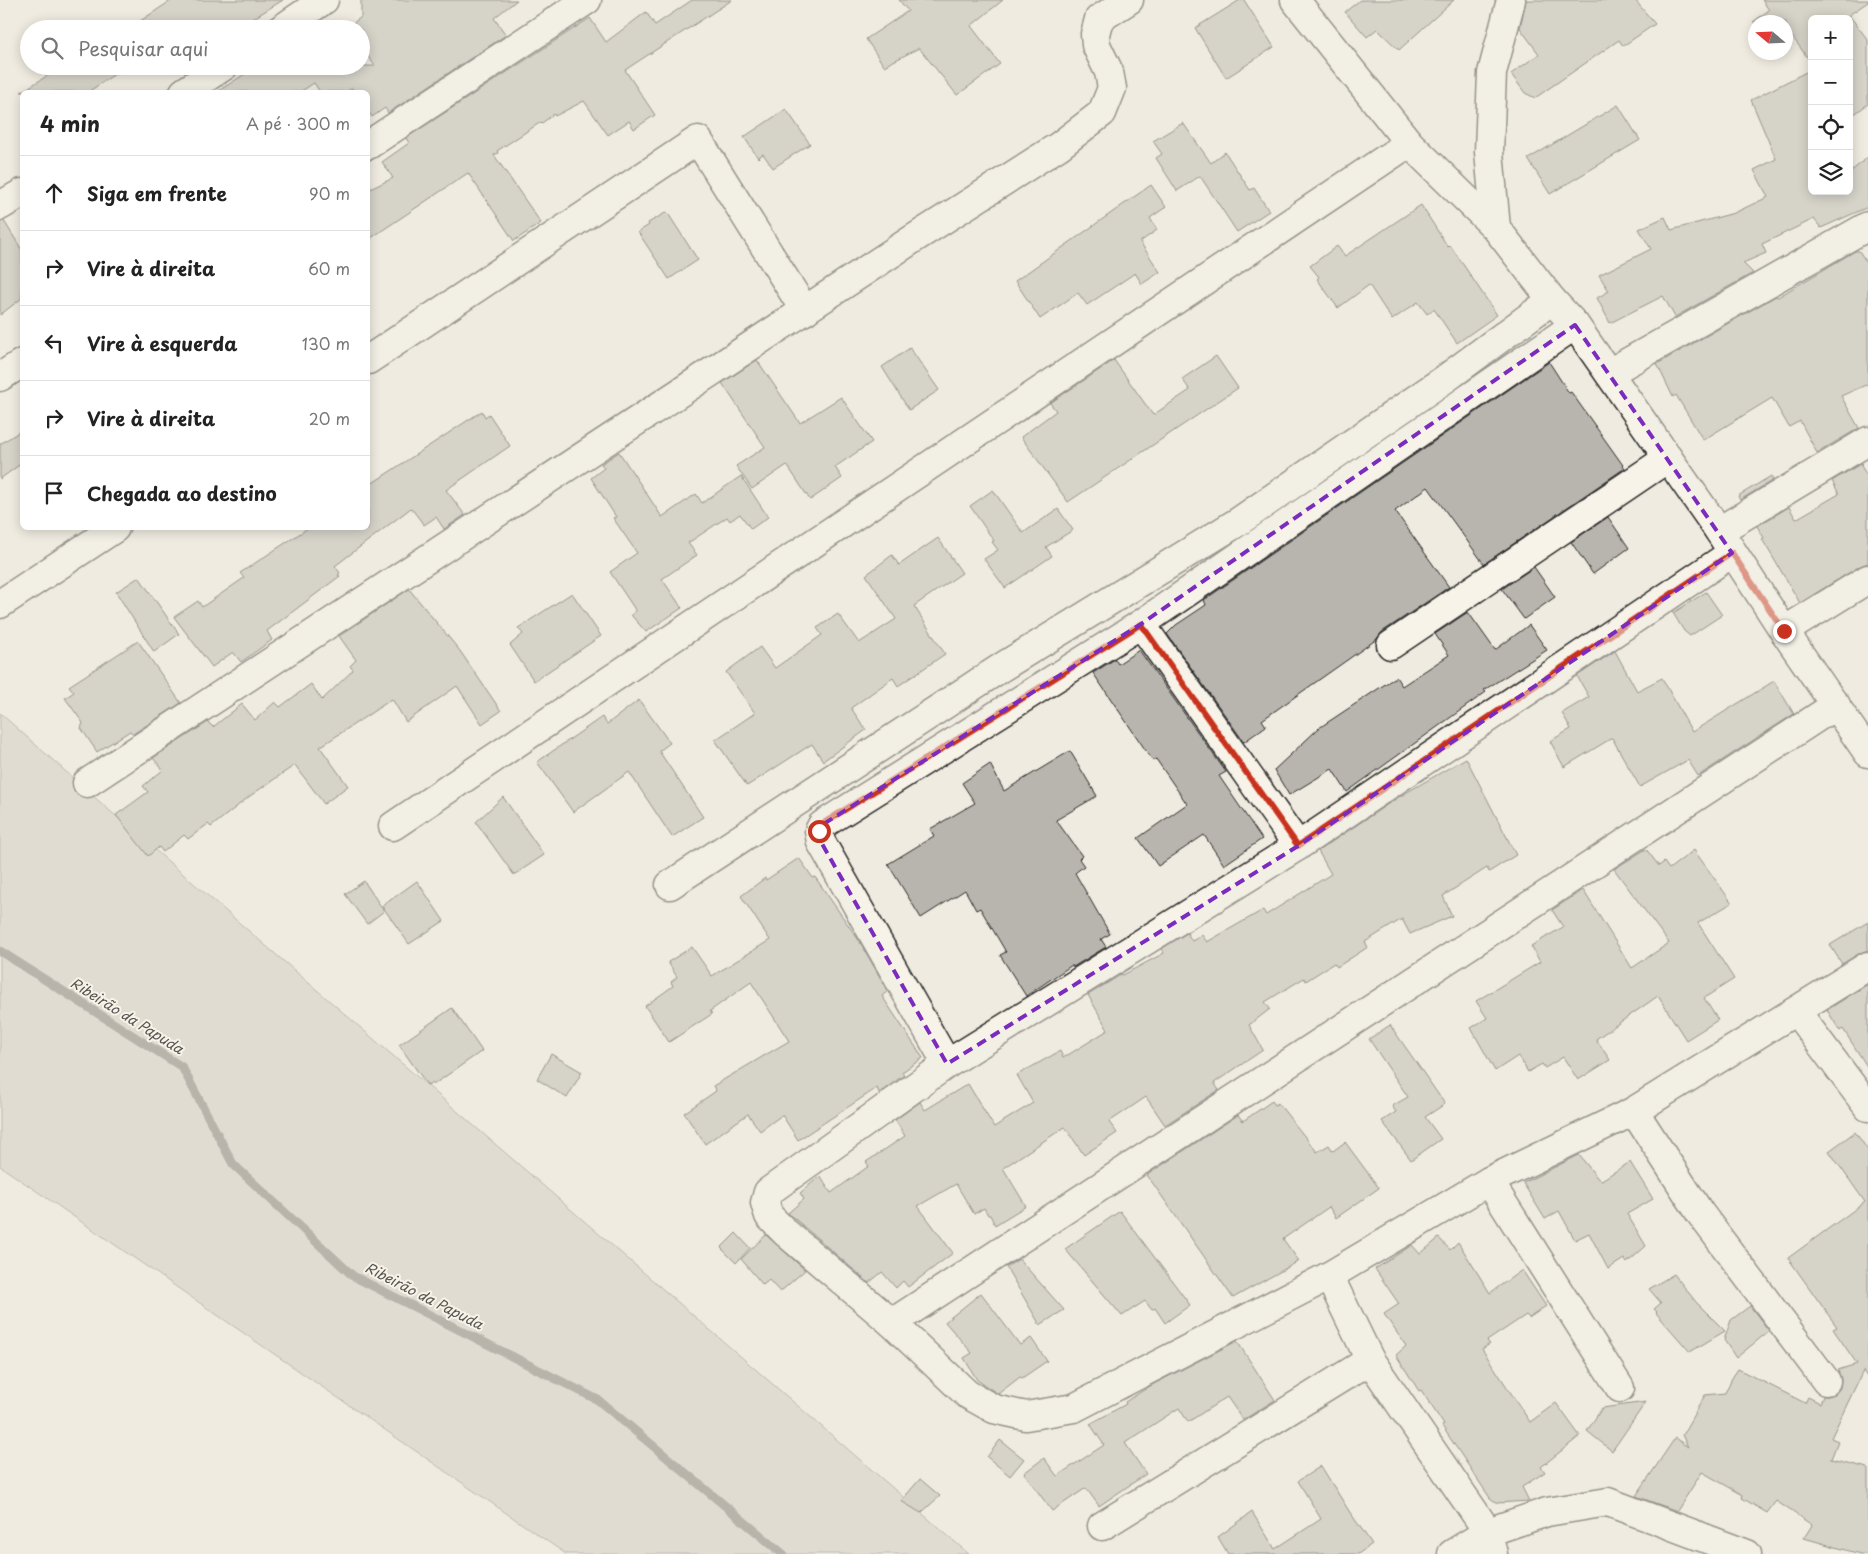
<!DOCTYPE html>
<html lang="pt">
<meta charset="utf-8">
<style>
:root{--surface:#fff;--page:#f2f2f2;--text:#222;--muted:#767676;--line:#e0e0e0}
body{margin:0;font-family:"Playpen Sans",sans-serif;background:var(--page);color:var(--text)}
.controls{position:absolute;right:15px;top:15px;display:grid;overflow:hidden;border-radius:8px;box-shadow:0 2px 12px #0003}
.controls button{width:45px;height:45px;display:grid;place-items:center;padding:0;border:0;border-bottom:1px solid var(--line);background:var(--surface);color:var(--text);font:25px sans-serif}
.compass{position:absolute;left:1748px;top:15px;width:45px;height:45px;border-radius:50%;background:var(--surface);box-shadow:0 2px 12px #0003;rotate:289deg}
.stop{position:absolute;width:15px;height:15px;margin:-11px;border:4px solid #c8321e;border-radius:50%;background:#fff}
.stop.end{background:#c8321e;border-color:#fff;box-shadow:0 1px 5px #0008}
.list{margin:0;padding:0;list-style:none}
h2{display:flex;justify-content:space-between;align-items:center;height:65px;margin:0;padding:0 20px;font-size:21px}
h2 small{font-size:16px;font-weight:400;color:var(--muted)}
.list li{display:grid;grid-template-columns:32px 1fr auto;gap:15px;align-items:center;box-sizing:border-box;height:75px;padding:0 20px;border-top:1px solid var(--line)}
.list b{display:block;font-size:19px;white-space:nowrap}
.list em{font-size:16px;font-style:normal;color:var(--muted)}
.icon{flex:none;width:28px;height:28px;fill:none;stroke:currentColor;stroke-width:2;stroke-linecap:round;stroke-linejoin:round}
.map{position:relative;flex:none;width:1868px;height:1554px;overflow:hidden}
.search{position:absolute;background:var(--surface);box-shadow:0 2px 12px #0003;left:20px;top:20px;width:350px;height:55px;display:flex;align-items:center;gap:12px;box-sizing:border-box;padding:0 18px;border-radius:28px;color:var(--muted);font-size:19px}
.panel{position:absolute;background:var(--surface);box-shadow:0 2px 12px #0003;left:20px;top:90px;width:350px;height:440px;border-radius:8px}
.map>svg:first-child{display:block}
</style>
<div class="map">
<svg width="1868" height="1554" viewBox="0 0 1868 1554">
<rect width="100%" height="100%" fill="#efebe0"/>
<filter id="ink" filterUnits="userSpaceOnUse"><feTurbulence type="fractalNoise" baseFrequency=".02" numOctaves="2"/><feDisplacementMap in="SourceGraphic" scale="10" xChannelSelector="R" yChannelSelector="G"/><feConvolveMatrix kernelMatrix="1 2 1 2 8 2 1 2 1" color-interpolation-filters="sRGB"/></filter>
<g filter="url(#ink)">
<polygon fill="#cfcbc2" stroke="#7d7b76" points="0,713 110,811 969,1554 566,1554 0,1166"/>
<g fill="none" stroke-linecap="round" stroke-linejoin="round">
<polyline stroke="#74726e" stroke-width="9" points="0,951 182,1067 233,1164 353,1276 598,1400 783,1554"/>
</g>
<g fill="#b8b5ae" stroke="#2b2b2b">
<polygon points="172,0 283,0 236,29 128,29"/>
<polygon points="361,0 517,0 494,18 506,35 388,113 385,108 372,117 368,111 368,92 354,92 352,88 346,92 320,92 314,83 300,92 217,92 257,66 375,66 361,47 361,29 347,28 361,17"/>
<polygon points="692,0 732,0 625,70 655,115 634,129 629,121 608,135 584,101 555,116 554,114 542,123 541,122 497,151 498,153 494,155 541,223 514,241 468,173 368,240 368,190 393,178 382,162 409,143 406,138 590,18 606,42 646,12 655,25"/>
<polygon points="899,0 1003,0 971,26 1000,64 957,95 919,48 884,66 866,39 908,11"/>
<polygon points="1240,0 1244,0 1274,47 1226,78 1195,28"/>
<polygon points="1360,0 1454,0 1399,50 1377,29 1367,37 1345,12"/>
<polygon points="1526,0 1635,0 1655,24 1623,46 1619,40 1535,98 1525,93 1511,74 1539,54 1520,28"/>
<polygon points="1762,0 1868,0 1868,2 1849,15 1868,40 1868,104 1849,118 1849,19 1812,19 1812,64 1786,28 1786,22 1753,22 1769,10"/>
<polygon points="63,66 127,66 88,92 21,92"/>
<polygon points="1812,69 1812,191 1849,191 1849,173 1868,157 1868,207 1821,228 1814,219 1762,244 1766,253 1743,263 1753,273 1675,317 1663,296 1610,323 1597,298 1609,291 1599,275 1651,249 1639,229 1665,217 1671,230 1734,213 1768,197 1754,170 1776,159 1751,100"/>
<polygon points="1618,105 1640,140 1550,194 1528,159"/>
<polygon points="786,109 810,144 773,168 763,154 758,158 744,137"/>
<polygon points="1183,123 1211,163 1225,152 1250,190 1254,188 1269,211 1237,232 1200,176 1177,191 1156,158 1162,154 1153,141"/>
<polygon points="1151,185 1166,207 1150,218 1157,230 1140,242 1160,272 1142,284 1135,273 1087,305 1078,293 1040,319 1015,281"/>
<polygon points="1421,205 1448,247 1450,245 1497,315 1457,343 1434,309 1427,314 1418,302 1392,320 1369,285 1338,308 1317,279 1319,277 1310,266 1337,246 1345,256"/>
<polygon points="667,212 698,260 669,279 638,232 649,225 648,223"/>
<polygon points="4,221 22,250 22,298 0,315 0,222"/>
<polygon points="1855,251 1859,251 1868,264 1868,384 1841,396 1859,428 1817,453 1800,421 1789,427 1772,398 1703,440 1676,395 1673,397 1657,364 1776,296 1778,297"/>
<polygon points="910,348 939,390 909,410 882,367"/>
<polygon points="1216,356 1238,388 1068,502 1021,437 1056,411 1050,403 1114,360 1153,415 1190,390 1182,379"/>
<polygon points="757,360 800,423 841,397 872,442 835,467 842,478 810,500 787,465 752,489 736,466 765,447 722,383"/>
<polygon points="1549,362 1569,393 1571,392 1625,468 1484,564 1428,487 1395,511 1449,587 1382,632 1377,639 1262,720 1266,726 1244,742 1167,634 1176,625 1206,605 1204,600"/>
<polygon points="482,411 485,417 489,414 510,446 446,490 465,515 444,529 436,517 424,525 411,508 335,566 340,573 338,575 340,576 267,631 272,640 241,662 233,652 212,667 174,617 198,601 202,607 244,578 240,573 308,528 368,528 368,486"/>
<polygon points="22,430 22,463 0,479 0,444"/>
<polygon points="619,452 662,517 696,494 702,503 741,476 768,517 751,529 740,514 730,521 727,517 688,543 697,555 662,579 682,608 646,632 631,615 636,611 610,572 637,553 613,518 616,517 591,478 604,468 601,464"/>
<polygon points="1862,463 1861,466 1868,477 1868,563 1860,566 1800,603 1762,539 1764,538 1757,526 1789,507 1796,519 1839,494 1832,481"/>
<polygon points="1771,476 1773,480 1740,500 1738,496"/>
<polygon points="993,490 1023,533 1058,509 1073,530 1046,547 1052,556 1005,588 984,559 998,550 992,542 994,541 970,506"/>
<polygon points="1608,517 1629,548 1593,574 1571,542"/>
<polygon points="938,538 962,573 914,606 945,654 898,686 893,678 851,708 866,730 823,761 812,744 747,786 715,740 755,713 726,672 760,647 775,668 822,635 817,628 838,614 859,643 896,619 866,575 892,555 899,565"/>
<polygon points="1534,567 1555,597 1524,619 1502,589"/>
<polygon points="139,577 179,634 154,652 116,592"/>
<polygon points="409,589 460,651 501,711 482,724 457,686 406,722 392,699 320,747 348,786 324,804 295,765 250,796 211,827 208,824 188,839 184,835 163,852 159,847 148,856 116,815 148,792 143,786 163,770 153,758 208,722 213,727 242,704 255,720 275,702 280,707 311,684 322,700 353,670 350,666 356,660 339,636"/>
<polygon points="1706,592 1722,615 1690,636 1684,631 1673,613"/>
<polygon points="572,593 601,636 534,681 510,645 523,634 518,628"/>
<polygon points="1468,612 1495,650 1529,625 1547,650 1484,690 1486,692 1347,792 1332,769 1289,795 1274,770 1319,728 1396,677 1402,686 1449,655 1435,634"/>
<polygon points="138,641 181,703 133,734 130,731 97,752 81,728 83,723 65,698 74,692 69,686"/>
<polygon points="1139,650 1226,772 1219,776 1262,839 1224,865 1204,835 1158,866 1138,838 1187,804 1156,759 1153,761 1093,673 1115,659 1118,664"/>
<polygon points="1615,651 1637,691 1662,678 1692,732 1774,681 1794,714 1698,776 1688,760 1640,787 1612,738 1564,767 1550,741 1571,729 1562,713 1589,697 1577,676"/>
<polygon points="639,700 670,743 659,751 703,817 672,837 629,772 573,812 537,762 602,717 607,724"/>
<polygon points="1070,751 1097,796 1056,820 1082,856 1079,859 1084,866 1075,873 1110,934 1101,939 1106,947 1073,967 1072,965 1026,996 1000,955 1006,952 980,908 976,910 965,890 921,918 888,864 934,836 930,829 975,803 962,783 990,764 1004,791"/>
<polygon points="1466,758 1516,855 1489,872 1487,868 1443,896 1452,916 1410,934 1402,919 1365,942 1368,947 1337,967 1334,963 1306,981 1304,978 1265,1002 1270,1009 1249,1025 1263,1050 1214,1083 1219,1090 1165,1125 1146,1097 1109,1122 1117,1133 1084,1155 1065,1127 1003,1168 1026,1206 995,1225 990,1215 988,1215 984,1208 974,1214 956,1184 918,1206 953,1253 908,1287 903,1281 896,1288 882,1272 869,1283 788,1213 804,1199 800,1193 820,1176 831,1193 869,1166 866,1162 905,1136 895,1120 920,1102 925,1110 968,1084 994,1127 1033,1103 1017,1075 1060,1051 1063,1058 1108,1030 1088,995 1122,974 1123,975 1164,953 1161,949 1187,933 1192,941 1202,935 1207,942 1263,910 1266,915 1331,874 1318,851 1397,798"/>
<polygon points="503,797 544,855 514,875 476,822"/>
<polygon points="1646,849 1659,866 1664,862 1669,869 1694,850 1732,903 1698,923 1734,979 1704,998 1718,1020 1686,1040 1658,996 1596,1039 1610,1060 1578,1080 1563,1057 1545,1068 1542,1064 1528,1072 1518,1056 1495,1071 1471,1028 1487,1018 1476,1001 1540,962 1531,946 1563,927 1552,910 1583,890 1632,968 1669,943 1614,869"/>
<polygon points="799,858 813,878 815,877 860,942 888,991 882,996 923,1058 902,1072 904,1075 879,1093 877,1088 798,1140 782,1115 760,1131 748,1114 705,1144 684,1113 716,1091 713,1086 789,1041 751,982 710,1011 712,1014 669,1042 645,1006 673,986 671,982 677,977 668,962 692,947 712,976 770,940 741,896 765,878 766,880"/>
<polygon points="364,881 384,911 367,924 345,894"/>
<polygon points="417,881 444,921 409,944 382,906"/>
<polygon points="1868,922 1868,950 1860,953 1842,964 1830,945"/>
<polygon points="1868,984 1868,1068 1843,1029 1840,1031 1827,1010"/>
<polygon points="452,1008 482,1051 433,1085 432,1083 428,1086 399,1045"/>
<polygon points="1390,1025 1445,1104 1425,1117 1441,1139 1411,1160 1382,1121 1396,1112 1392,1106 1408,1097 1369,1039"/>
<polygon points="551,1054 582,1072 567,1098 537,1079"/>
<polygon points="1272,1101 1275,1105 1278,1103 1317,1152 1329,1145 1333,1151 1345,1142 1379,1188 1336,1218 1329,1207 1283,1239 1299,1261 1233,1298 1147,1175 1238,1115 1243,1121"/>
<polygon points="1855,1132 1868,1150 1868,1378 1863,1371 1831,1438 1838,1441 1831,1459 1868,1468 1868,1554 1860,1554 1804,1538 1812,1525 1776,1501 1767,1513 1742,1498 1743,1495 1702,1472 1677,1511 1636,1496 1675,1438 1688,1447 1682,1435 1705,1395 1725,1393 1732,1378 1738,1369 1805,1403 1808,1397 1820,1403 1823,1396 1828,1396 1835,1394 1840,1388 1841,1379 1838,1370 1857,1364 1833,1329 1837,1327 1788,1258 1865,1202 1829,1151"/>
<polygon points="1579,1155 1600,1181 1630,1162 1653,1199 1627,1214 1646,1246 1627,1263 1624,1259 1608,1269 1589,1233 1575,1240 1559,1211 1545,1219 1523,1183"/>
<polygon points="1120,1211 1190,1305 1165,1323 1155,1308 1152,1310 1145,1301 1122,1316 1065,1249"/>
<polygon points="736,1233 750,1248 736,1263 721,1248"/>
<polygon points="766,1235 805,1270 780,1292 769,1280 763,1285 741,1259"/>
<polygon points="1439,1238 1450,1250 1458,1242 1490,1293 1522,1270 1546,1306 1529,1318 1526,1315 1487,1341 1490,1344 1482,1349 1530,1422 1556,1403 1580,1436 1541,1467 1545,1472 1522,1487 1529,1501 1497,1503 1490,1498 1442,1426 1444,1425 1421,1390 1419,1391 1396,1355 1406,1346 1384,1314 1399,1304 1375,1269 1412,1245 1420,1254"/>
<polygon points="1019,1259 1064,1310 1040,1325 1006,1267"/>
<polygon points="1674,1274 1696,1302 1725,1331 1690,1352 1656,1313 1657,1312 1654,1309 1661,1303 1649,1289"/>
<polygon points="981,1293 1020,1345 1031,1338 1047,1361 1022,1378 1020,1377 998,1394 977,1380 964,1358 972,1353 945,1322"/>
<polygon points="1750,1306 1769,1331 1736,1358 1724,1340 1731,1320"/>
<polygon points="1237,1341 1275,1400 1243,1420 1227,1397 1188,1422 1179,1408 1125,1443 1146,1474 1099,1506 1086,1488 1052,1511 1024,1473 1044,1458 1057,1476 1104,1445 1090,1424 1126,1404 1125,1402 1150,1386"/>
<polygon points="1646,1402 1612,1451 1587,1431 1602,1408"/>
<polygon points="1000,1440 1024,1459 1010,1476 987,1457"/>
<polygon points="1321,1466 1349,1511 1372,1544 1358,1554 1228,1554 1218,1537 1252,1512 1275,1549 1321,1519 1298,1481"/>
<polygon points="920,1479 940,1496 921,1513 901,1501"/>
</g>
<g fill="none" stroke-linecap="round" stroke-linejoin="round">
<defs>
<g id="street">
<polyline points="281,29 324,0"/>
<polyline points="184,92 224,66"/>
<polyline points="368,145 587,0"/>
<polyline points="0,206 22,193"/>
<polyline points="1496,228 1489,152 1492,73 1511,0"/>
<polyline points="368,360 698,140 805,311"/>
<polyline points="1609,373 1868,226"/>
<polyline points="0,377 22,363"/>
<polyline points="1719,531 1868,441"/>
<polyline points="1732,553 1298,846 947,1064 768,1192 765,1203 769,1216 786,1233 892,1323 967,1394 994,1409 1026,1416 1074,1408 1329,1276 1489,1181 1634,1111 1868,966"/>
<polyline points="0,604 115,528"/>
<polyline points="1141,624 1298,846"/>
<polyline points="1784,631 1868,579"/>
<polyline points="1391,645 1668,458"/>
<polyline points="87,783 913,239 1059,146 1102,113 1112,88 1109,72 1096,45 1095,34 1099,19 1129,0"/>
<polyline points="393,826 1409,143"/>
<polyline points="670,885 1002,667 1238,522 1445,379 1552,300"/>
<polyline points="1796,1011 1868,1107"/>
<polyline points="947,1064 821,842 819,831 822,825 1141,624 1575,325"/>
<polyline points="1634,1111 1700,1213 1826,1381"/>
<polyline points="1489,1181 1620,1388"/>
<polyline points="1329,1276 1370,1360 1488,1532 1493,1554"/>
<polyline points="892,1323 1836,705"/>
<polyline points="1102,1526 1370,1360"/>
<polyline points="1452,1554 1488,1532 1547,1512 1608,1502 1747,1554"/>
</g>
<polyline id="secondary" points="1295,0 1409,143 1496,228 1552,300 1575,325 1719,531 1784,631 1868,753"/>
</defs>
<use href="#street" stroke="#2b2b2b" stroke-width="31"/>
<use href="#secondary" stroke="#2b2b2b" stroke-width="31"/>
<use href="#street" stroke="#f7f3e8" stroke-width="28"/>
<use href="#secondary" stroke="#f7f3e8" stroke-width="28"/>
</g>
</g>
<g fill="none" stroke-linecap="round" stroke-linejoin="round" filter="url(#ink)">
<polyline stroke="#c8321e" stroke-width="6" points="819,831 822,824 1141,624 1298,846 1732,553 1784,631"/>
</g>
<path d="M0 0H1868V1554H0ZM 1575,325 L 1732,553 L 1298,846 L 947,1064 L 821,842 L 822,825 L 1141,624 Z" fill="#efebe0" fill-opacity=".55" fill-rule="evenodd"/>
<path fill="none" stroke="#7b2cbf" stroke-width="4" stroke-dasharray="10 6" stroke-linejoin="round" d="M 1575,325 L 1732,553 L 1298,846 L 947,1064 L 821,842 L 822,825 L 1141,624 Z"/>
<g text-anchor="middle" stroke-width="4" stroke-linejoin="round" paint-order="stroke">
<g font-size="14" font-style="italic" fill="#555552" stroke="#f7f3e8">
<text transform="translate(127 1016) rotate(32)" y="5">Ribeirão da Papuda</text>
<text transform="translate(424 1296) rotate(27)" y="5">Ribeirão da Papuda</text>
</g>
</g>
</svg>
<div class="controls">
<button>+</button>
<button>−</button>
<button><svg class="icon" aria-label="locate" viewBox="0 0 24 24"><circle cx="12" cy="12" r="6"/><path d="M12 2v4M12 18v4M2 12h4M18 12h4"/></svg></button>
<button><svg class="icon" aria-label="layers" viewBox="0 0 24 24"><path d="M12 4l9 5-9 5-9-5zM3 14l9 5 9-5"/></svg></button>
</div>
<svg class="compass" viewBox="-18 -18 36 36"><path d="M0-13l5 13h-10z" fill="#e53935"/><path d="M0 13l5-13h-10z" fill="#767676"/></svg>
<div class="stop" style="left:819px;top:831px"></div>
<div class="stop end" style="left:1784px;top:631px"></div>
<div class="search"><svg class="icon" aria-label="search" viewBox="0 0 24 24"><circle cx="10" cy="10" r="6"/><path d="M15 15l6 6"/></svg>Pesquisar aqui</div>
<section class="panel">
<h2>4 min<small>A pé · 300 m</small></h2>
<ul class="list">
<li><svg class="icon" aria-label="ahead" viewBox="0 0 24 24"><path d="M12 20V5M6 11l6-6 6 6"/></svg><div><b>Siga em frente</b></div><em>90 m</em></li>
<li><svg class="icon" aria-label="right" viewBox="0 0 24 24"><path d="M7 20v-9h11M14 6l5 5-5 5"/></svg><div><b>Vire à direita</b></div><em>60 m</em></li>
<li><svg class="icon" aria-label="left" viewBox="0 0 24 24"><path d="M17 20v-9H6M10 6l-5 5 5 5"/></svg><div><b>Vire à esquerda</b></div><em>130 m</em></li>
<li><svg class="icon" aria-label="right" viewBox="0 0 24 24"><path d="M7 20v-9h11M14 6l5 5-5 5"/></svg><div><b>Vire à direita</b></div><em>20 m</em></li>
<li><svg class="icon" aria-label="arrive" viewBox="0 0 24 24"><path d="M6 21V4h12l-3 4 3 4H6"/></svg><div><b>Chegada ao destino</b></div></li>
</ul>
</section>
</div>
